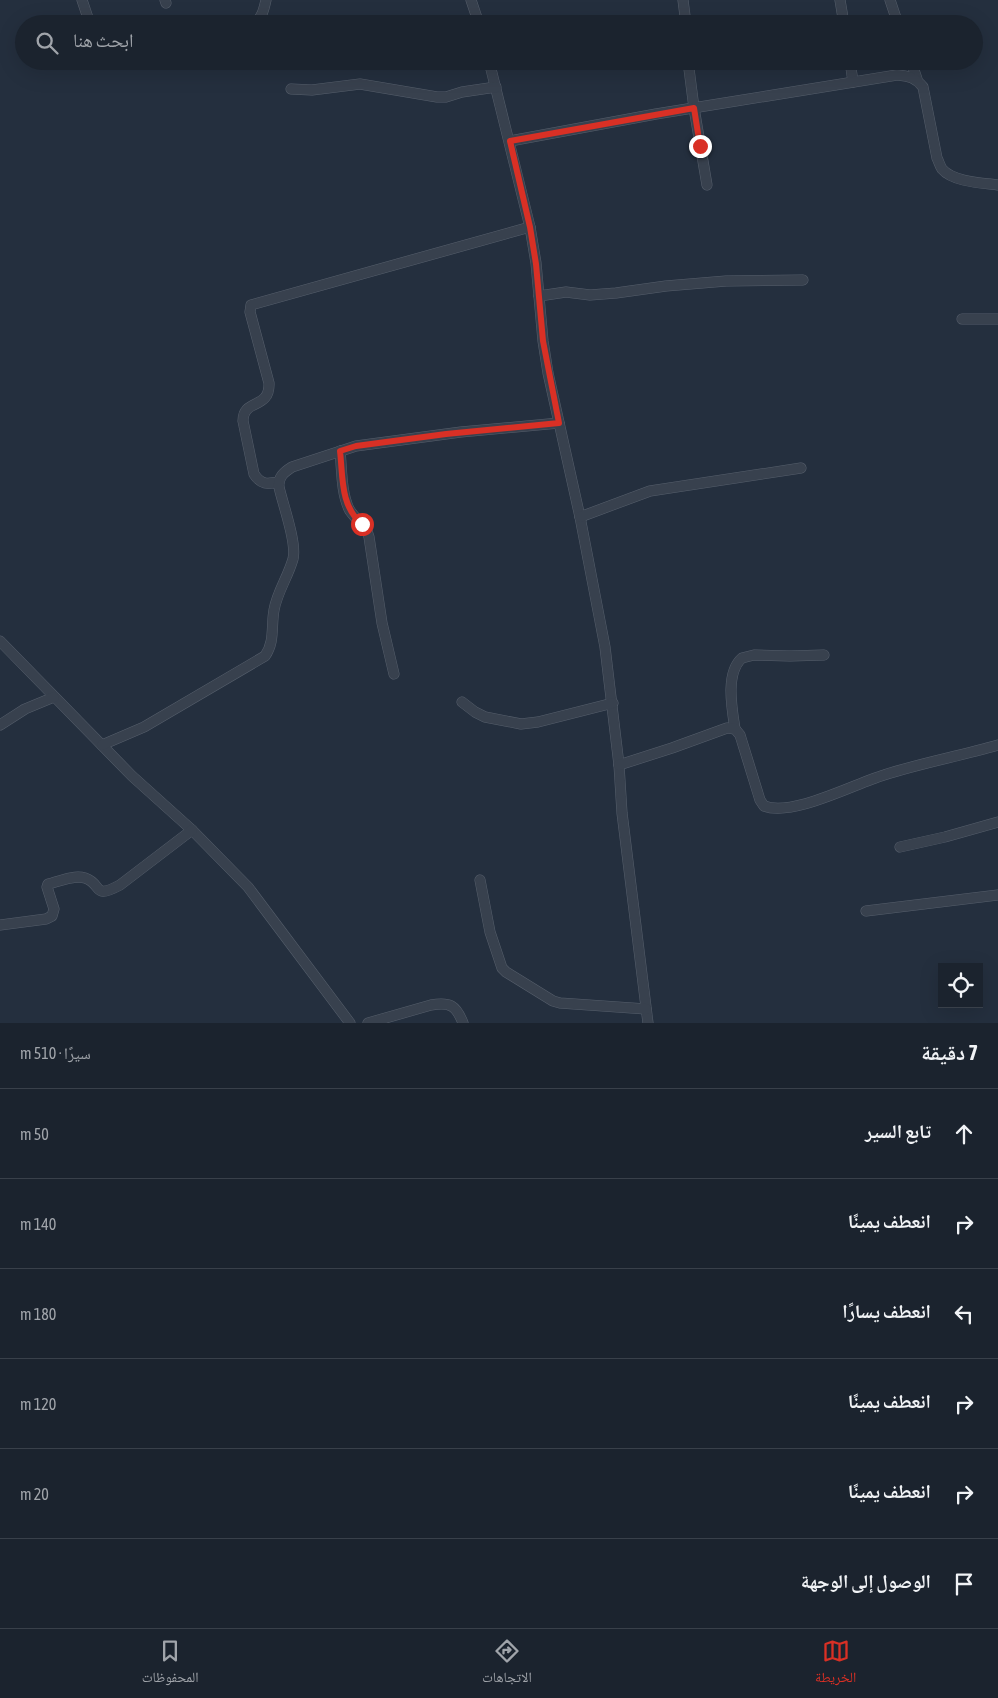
<!DOCTYPE html>
<html lang="ar">
<meta charset="utf-8">
<style>
:root{--surface:#1b232e;--page:#282f3a;--text:#f1f3f6;--muted:#a0a4aa;--line:#39404a;--accent:#d93025}
body{margin:0;font-family:"Asap Condensed","Noto Naskh Arabic",sans-serif;background:var(--page);color:var(--text);direction:rtl}
.controls{position:absolute;right:15px;bottom:15px;display:grid;overflow:hidden;border-radius:0px;box-shadow:0 5px 20px #0002}
.controls button{width:45px;height:45px;display:grid;place-items:center;padding:0;border:0;border-bottom:1px solid var(--line);background:var(--surface);color:var(--text);font:25px sans-serif}
.stop{position:absolute;width:15px;height:15px;margin:-11px;border:4px solid #d93025;border-radius:50%;background:#fff}
.stop.end{background:#d93025;border-color:#fff;box-shadow:0 1px 5px #0008}
.list{margin:0;padding:0;list-style:none}
h2{display:flex;justify-content:space-between;align-items:center;height:65px;margin:0;padding:0 20px;font-size:21px}
h2 small{font-size:16px;font-weight:400;color:var(--muted)}
.list li{display:grid;grid-template-columns:32px 1fr auto;gap:15px;align-items:center;box-sizing:border-box;height:90px;padding:0 20px;border-top:1px solid var(--line)}
.list b{display:block;font-size:19px;white-space:nowrap}
.list em{font-size:16px;font-style:normal;color:var(--muted)}
.icon{flex:none;width:28px;height:28px;fill:none;stroke:currentColor;stroke-width:2;stroke-linecap:round;stroke-linejoin:round}
.map{position:relative;flex:none;width:998px;height:1023px;overflow:hidden;direction:ltr}
.search{position:absolute;background:var(--surface);box-shadow:0 5px 20px #0002;left:15px;right:15px;top:15px;height:55px;display:flex;align-items:center;gap:12px;box-sizing:border-box;padding:0 18px;border-radius:28px;color:var(--muted);font-size:19px}
.sheet{height:605px;background:var(--surface)}
nav{display:flex;justify-content:space-around;align-items:center;box-sizing:border-box;height:70px;border-top:1px solid var(--line);background:var(--surface);font-size:14px;color:var(--muted)}
nav a{display:grid;justify-items:center;gap:2px}
nav .on{color:var(--accent)}
.map>svg:first-child{display:block}
</style>
<div class="map">
<svg width="998" height="1023" viewBox="0 0 998 1023">
<rect width="100%" height="100%" fill="#242f3e"/>
<g fill="none" stroke-linecap="round" stroke-linejoin="round">
<defs>
<g id="minor">
<polyline points="82,0 90,24"/>
<polyline points="165,0 166,3"/>
<polyline points="471,0 479,24"/>
<polyline points="683,0 686,24"/>
<polyline points="840,0 844,24"/>
<polyline points="890,0 898,24"/>
<path d="M 253,24 C 262,19 264,9 266,0"/>
<polyline points="489,61 530,227 536,263 543,341 548,373 580,517 605,647 619,765 622,813 648,1023"/>
<polyline points="688,61 694,108 707,185"/>
<polyline points="850,61 853,82"/>
<polyline points="911,61 917,79"/>
<polyline points="291,89 312,90 360,84 437,97 446,97 462,92 496,87"/>
<path d="M 510,141 L 656,114 L 897,75 C 909,76 916,78 923,87 L 937,158 C 939,162 940,166 942,169 C 953,182 983,183 998,185"/>
<polyline points="539,296 566,292 590,295 616,293 666,286 726,281 803,280"/>
<polyline points="962,319 998,319"/>
<path d="M 340,451 C 342,469 341,492 349,509 C 355,520 366,524 369,537 L 382,623 L 394,674"/>
<path d="M 279,482 C 267,484 261,485 254,474 L 243,421 C 243,398 270,410 269,383 L 250,312 L 251,305 L 530,227"/>
<polyline points="580,517 650,491 801,468"/>
<polyline points="0,641 132,776 192,830 248,887 350,1023"/>
<polyline points="462,702 475,712 485,717 521,724 538,722 613,703"/>
<polyline points="0,725 25,709 54,697"/>
<path d="M 735,729 C 732,709 725,673 742,658 L 754,655 L 790,656 L 824,655"/>
<path d="M 102,745 L 144,727 L 265,656 C 275,642 271,626 274,610 C 277,592 288,577 293,559 C 297,543 283,505 279,487 C 278,477 284,472 292,467 L 356,446 L 461,432 L 559,423"/>
<path d="M 619,765 L 672,748 L 727,728 L 735,729 L 740,735 L 760,800 L 764,806 C 793,817 854,784 884,775 C 921,763 960,756 998,745"/>
<polyline points="900,847 945,837 998,822"/>
<polyline points="480,880 490,932 502,968 506,972 553,1001 560,1003 646,1009"/>
<polyline points="866,911 998,895"/>
<path d="M 0,925 L 46,919 L 52,916 L 54,909 L 47,887 L 48,884 L 52,883 C 62,880 75,875 85,878 C 103,884 92,900 120,885 L 192,830"/>
<path d="M 368,1023 L 431,1005 C 450,1002 456,1005 463,1023"/>
</g>
</defs>
<use href="#minor" stroke="#565f6c" stroke-width="11"/>
<use href="#minor" stroke="#38414e" stroke-width="10"/>
</g>
<g fill="none" stroke-linecap="round" stroke-linejoin="round">
<path stroke="#d93025" stroke-width="6" d="M 362,524 C 340,506 343,476 340,451 L 356,446 L 446,434 L 559,423 L 543,341 L 536,264 L 530,227 L 510,141 L 694,108 L 700,146"/>
</g>
</svg>
<div class="controls">
<button><svg class="icon" aria-label="locate" viewBox="0 0 24 24"><circle cx="12" cy="12" r="6"/><path d="M12 2v4M12 18v4M2 12h4M18 12h4"/></svg></button>
</div>
<div class="stop" style="left:362px;top:524px"></div>
<div class="stop end" style="left:700px;top:146px"></div>
<div class="search"><svg class="icon" aria-label="search" viewBox="0 0 24 24"><circle cx="10" cy="10" r="6"/><path d="M15 15l6 6"/></svg>ابحث هنا</div>
</div>
<section class="sheet">
<h2>7 دقيقة<small>سيرًا · 510 m</small></h2>
<ul class="list">
<li><svg class="icon" aria-label="ahead" viewBox="0 0 24 24"><path d="M12 20V5M6 11l6-6 6 6"/></svg><div><b>تابع السير</b></div><em>50 m</em></li>
<li><svg class="icon" aria-label="right" viewBox="0 0 24 24"><path d="M7 20v-9h11M14 6l5 5-5 5"/></svg><div><b>انعطف يمينًا</b></div><em>140 m</em></li>
<li><svg class="icon" aria-label="left" viewBox="0 0 24 24"><path d="M17 20v-9H6M10 6l-5 5 5 5"/></svg><div><b>انعطف يسارًا</b></div><em>180 m</em></li>
<li><svg class="icon" aria-label="right" viewBox="0 0 24 24"><path d="M7 20v-9h11M14 6l5 5-5 5"/></svg><div><b>انعطف يمينًا</b></div><em>120 m</em></li>
<li><svg class="icon" aria-label="right" viewBox="0 0 24 24"><path d="M7 20v-9h11M14 6l5 5-5 5"/></svg><div><b>انعطف يمينًا</b></div><em>20 m</em></li>
<li><svg class="icon" aria-label="arrive" viewBox="0 0 24 24"><path d="M6 21V4h12l-3 4 3 4H6"/></svg><div><b>الوصول إلى الوجهة</b></div></li>
</ul>
</section>
<nav>
<a class="on"><svg class="icon" aria-label="map" viewBox="0 0 24 24"><path d="M3 6l6-2 6 2 6-2v14l-6 2-6-2-6 2zM9 4v14M15 6v14"/></svg>الخريطة</a>
<a><svg class="icon" aria-label="directions" viewBox="0 0 24 24"><path d="M12 3l9 9-9 9-9-9zM9 14v-3h6M13 9l2 2-2 2"/></svg>الاتجاهات</a>
<a><svg class="icon" aria-label="saved" viewBox="0 0 24 24"><path d="M7 4h10v16l-5-4-5 4z"/></svg>المحفوظات</a>
</nav>
